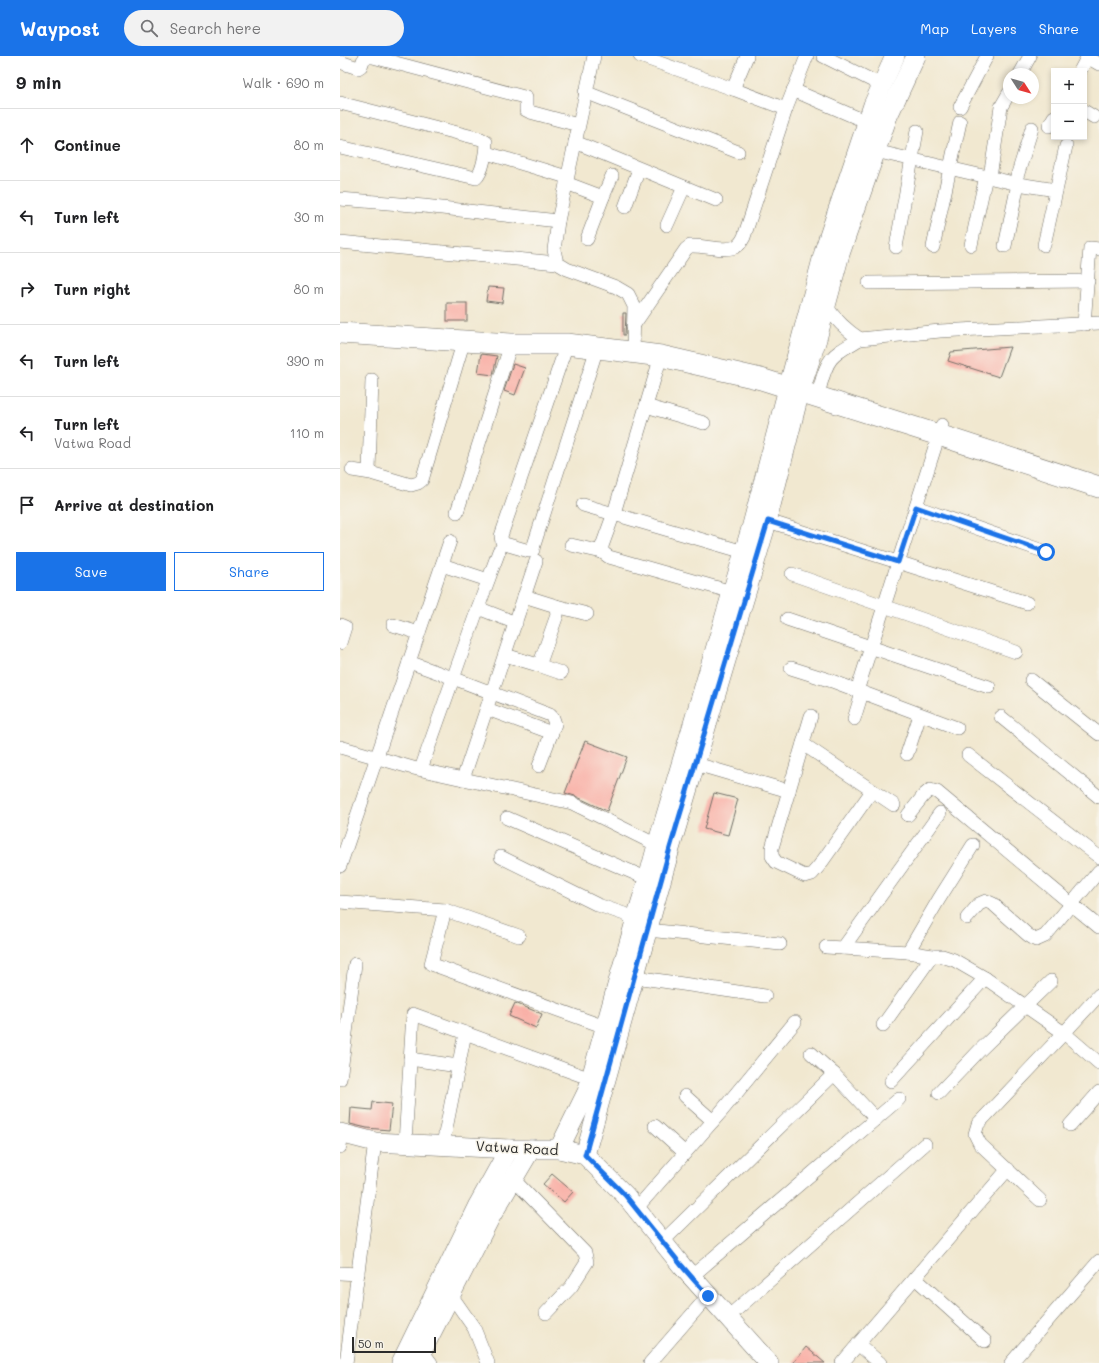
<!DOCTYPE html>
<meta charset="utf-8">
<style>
:root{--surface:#fff;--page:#f2f2f2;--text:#202124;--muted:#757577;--line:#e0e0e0;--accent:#1a73e8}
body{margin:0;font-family:Mali,sans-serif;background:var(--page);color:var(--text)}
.controls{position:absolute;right:12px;top:12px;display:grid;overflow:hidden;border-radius:0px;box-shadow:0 2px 6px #0003}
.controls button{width:36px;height:36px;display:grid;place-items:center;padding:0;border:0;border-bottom:1px solid var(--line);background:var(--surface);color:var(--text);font:20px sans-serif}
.compass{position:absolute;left:663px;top:12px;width:36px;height:36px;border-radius:50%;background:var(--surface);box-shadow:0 2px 6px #0003;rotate:126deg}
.scale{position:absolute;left:12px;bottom:10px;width:84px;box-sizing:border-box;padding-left:4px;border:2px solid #2b2b2b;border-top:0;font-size:11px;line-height:14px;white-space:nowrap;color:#2b2b2b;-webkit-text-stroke:3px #f7f3e8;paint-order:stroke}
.stop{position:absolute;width:12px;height:12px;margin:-9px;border:3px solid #1a73e8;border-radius:50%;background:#fff}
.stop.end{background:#1a73e8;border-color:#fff;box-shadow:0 1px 4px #0008}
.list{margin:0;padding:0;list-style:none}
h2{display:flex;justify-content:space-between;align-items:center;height:52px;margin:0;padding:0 16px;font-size:17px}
h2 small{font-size:13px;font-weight:400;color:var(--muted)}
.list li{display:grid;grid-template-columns:26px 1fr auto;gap:12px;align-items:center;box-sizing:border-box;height:72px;padding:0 16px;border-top:1px solid var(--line)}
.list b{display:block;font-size:15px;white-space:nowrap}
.list p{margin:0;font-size:13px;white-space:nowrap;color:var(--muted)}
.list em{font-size:13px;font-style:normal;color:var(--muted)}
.actions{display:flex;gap:8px;padding:12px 16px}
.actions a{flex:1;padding:9px 0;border:1px solid var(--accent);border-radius:0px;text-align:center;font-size:14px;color:var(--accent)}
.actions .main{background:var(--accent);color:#fff}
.icon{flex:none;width:22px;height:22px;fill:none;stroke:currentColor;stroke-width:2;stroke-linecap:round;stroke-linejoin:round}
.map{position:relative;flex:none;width:759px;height:1307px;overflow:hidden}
header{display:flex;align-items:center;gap:24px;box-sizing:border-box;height:56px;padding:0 20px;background:var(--accent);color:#fff}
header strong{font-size:19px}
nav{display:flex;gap:22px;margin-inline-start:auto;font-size:14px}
.search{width:280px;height:36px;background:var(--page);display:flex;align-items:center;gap:10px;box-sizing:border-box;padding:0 14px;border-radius:22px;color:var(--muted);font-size:15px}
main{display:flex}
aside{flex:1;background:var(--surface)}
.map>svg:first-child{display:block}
</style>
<header>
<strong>Waypost</strong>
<div class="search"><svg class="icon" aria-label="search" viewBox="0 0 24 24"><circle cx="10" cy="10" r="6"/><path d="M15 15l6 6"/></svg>Search here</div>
<nav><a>Map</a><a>Layers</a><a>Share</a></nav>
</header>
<main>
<aside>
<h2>9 min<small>Walk · 690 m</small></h2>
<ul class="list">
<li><svg class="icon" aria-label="ahead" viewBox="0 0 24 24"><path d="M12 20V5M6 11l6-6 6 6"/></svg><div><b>Continue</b></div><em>80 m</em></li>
<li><svg class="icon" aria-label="left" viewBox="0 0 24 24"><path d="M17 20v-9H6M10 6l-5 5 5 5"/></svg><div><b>Turn left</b></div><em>30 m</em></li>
<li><svg class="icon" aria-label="right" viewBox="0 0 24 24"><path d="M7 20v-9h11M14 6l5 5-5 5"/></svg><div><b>Turn right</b></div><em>80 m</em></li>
<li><svg class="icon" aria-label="left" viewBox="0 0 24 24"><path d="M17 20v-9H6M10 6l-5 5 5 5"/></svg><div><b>Turn left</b></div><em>390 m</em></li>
<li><svg class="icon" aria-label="left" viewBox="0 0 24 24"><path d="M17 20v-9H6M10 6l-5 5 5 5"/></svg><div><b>Turn left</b><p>Vatwa Road</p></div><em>110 m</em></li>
<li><svg class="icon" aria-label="arrive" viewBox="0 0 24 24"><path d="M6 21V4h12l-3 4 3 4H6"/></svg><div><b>Arrive at destination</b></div></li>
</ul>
<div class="actions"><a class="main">Save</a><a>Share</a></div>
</aside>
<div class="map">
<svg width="759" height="1307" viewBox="0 0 759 1307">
<rect width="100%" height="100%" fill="#f7f3e8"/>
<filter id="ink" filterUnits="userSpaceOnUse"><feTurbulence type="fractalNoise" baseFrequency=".025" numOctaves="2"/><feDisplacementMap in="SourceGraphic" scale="8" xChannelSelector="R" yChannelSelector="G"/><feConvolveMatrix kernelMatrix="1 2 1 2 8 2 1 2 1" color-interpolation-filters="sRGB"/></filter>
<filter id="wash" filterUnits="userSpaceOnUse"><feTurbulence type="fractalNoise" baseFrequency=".012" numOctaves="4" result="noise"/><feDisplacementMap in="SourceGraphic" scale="16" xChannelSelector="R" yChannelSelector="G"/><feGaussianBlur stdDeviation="0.9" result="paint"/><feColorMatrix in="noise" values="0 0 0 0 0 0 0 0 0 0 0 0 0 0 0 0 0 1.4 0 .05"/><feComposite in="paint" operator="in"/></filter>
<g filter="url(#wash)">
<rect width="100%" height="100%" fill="#f1e8d0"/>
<g id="blocks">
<g fill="#f9ada4">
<polygon points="148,231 164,232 162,247 146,245"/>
<rect x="107" y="247" width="20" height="18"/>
<polygon points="283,257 286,257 285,279 283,279"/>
<polygon points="670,291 659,321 608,305 611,296"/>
<polygon points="141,298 157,300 153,319 138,317"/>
<polygon points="173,308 185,312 175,339 164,335"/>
<polygon points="245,685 287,701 267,755 235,740 225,737"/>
<polygon points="374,737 398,743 388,779 364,773"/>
<polygon points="175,947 202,958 196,972 169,960"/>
<polygon points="33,1046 52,1048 49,1074 27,1072 10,1068 11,1052 32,1054"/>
<polygon points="212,1118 233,1136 224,1146 203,1128"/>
<polygon points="466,1291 485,1307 453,1307"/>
</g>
</g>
</g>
<g filter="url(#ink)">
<use href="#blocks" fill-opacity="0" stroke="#706d65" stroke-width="1"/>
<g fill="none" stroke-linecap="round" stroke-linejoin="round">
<defs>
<g id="street">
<polyline points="254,0 218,165 214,194 217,207 227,213 276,231 288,238 294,250 293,297"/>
<polyline points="300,0 393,33 407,0"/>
<polyline points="483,0 541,29"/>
<polyline points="747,1 759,8"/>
<polyline points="0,6 18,12 21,10 24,2 28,1 33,1 184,41 186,42 186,54 190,56 238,69"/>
<polyline points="740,15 748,0"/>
<polyline points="680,18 690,0"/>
<polyline points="393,33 446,53"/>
<polyline points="453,34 527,66"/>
<polyline points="245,36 398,96"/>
<path d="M 0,47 L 141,83 L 146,86 C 146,95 143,116 136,122 L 0,91"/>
<polyline points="620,51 647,0"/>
<polyline points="744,55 754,61"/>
<polyline points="709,70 714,61"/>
<polyline points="235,86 376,144"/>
<polyline points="146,95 150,98 227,121"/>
<polyline points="535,95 678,128 716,134"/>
<polyline points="650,121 661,51 669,37"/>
<polyline points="226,127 263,141 247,183"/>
<polyline points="675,127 692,72"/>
<polyline points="263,141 272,120"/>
<polyline points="0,143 84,150 218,165"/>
<polyline points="285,151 299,113"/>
<polyline points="327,169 344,131"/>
<polyline points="0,186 217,207"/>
<polyline points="631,189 646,120"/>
<polyline points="704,189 726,90"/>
<polyline points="665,190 678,128"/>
<polyline points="556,191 577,75"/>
<polyline points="593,191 620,66"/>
<polyline points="529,227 748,225"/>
<path d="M 486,250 C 495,263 506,274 520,283 L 600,275 L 759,267"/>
<polyline points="744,268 750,192 759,193"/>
<path d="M 293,270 L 346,193 L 350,190 C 363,189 384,196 395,191 C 400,189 402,185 404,181 L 446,53 L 467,0"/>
<polyline points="227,288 161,480 162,486 165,488 189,495 193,494 194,489 257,292"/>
<polyline points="321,300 274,457 262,490 262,496 269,501 392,536"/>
<polyline points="32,324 29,414 34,418 71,429 78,427 82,424 124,284"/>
<path d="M 480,331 C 488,299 493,299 520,283"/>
<polyline points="306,350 364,367"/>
<polyline points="12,414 31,417"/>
<polyline points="243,449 404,496"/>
<polyline points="576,451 706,496"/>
<polyline points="117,456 171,288"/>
<polyline points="428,465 687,547"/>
<polyline points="231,489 262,496"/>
<polyline points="102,509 148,524"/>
<polyline points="452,518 676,596"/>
<polyline points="216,550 247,558"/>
<polyline points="138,552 176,567"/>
<polyline points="447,563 649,631"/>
<polyline points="0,569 5,571 0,587"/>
<polyline points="53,569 79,577"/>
<polyline points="165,599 198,609 200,607 217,559 216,550 184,540"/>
<polyline points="69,606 113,622 210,659 213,662 215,668 199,710"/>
<polyline points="198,609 221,617"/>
<polyline points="451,612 492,625 617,672"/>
<polyline points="691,624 759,678"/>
<polyline points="517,635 602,369"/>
<polyline points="147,653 212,677"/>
<polyline points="471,660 432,792 432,800 436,806 465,820 472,818 479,810 532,735"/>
<polyline points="661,661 759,741"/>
<polyline points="514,663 522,637"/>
<polyline points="463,688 554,749"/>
<polyline points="0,691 73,712 232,747 317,789 324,791"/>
<polyline points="567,698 580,659"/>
<polyline points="628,699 759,801"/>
<polyline points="356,708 449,735"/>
<polyline points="81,713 138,552 159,495"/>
<polyline points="123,723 196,505"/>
<polyline points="568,759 584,739 590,734 597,736 759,871"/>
<polyline points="167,762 308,823"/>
<polyline points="161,801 258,849 296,862"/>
<polyline points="0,810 110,485"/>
<polyline points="0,846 105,854 179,880"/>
<polyline points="105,854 91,908 265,971"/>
<polyline points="627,862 639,848 646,845 653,848 688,879 696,884 705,880 759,815"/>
<polyline points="308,874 440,888"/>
<polyline points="486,891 568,896 592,900 602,900 614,904 645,922 724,977 638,1068 635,1078 640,1088 700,1144"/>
<polyline points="503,892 600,757"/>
<polyline points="568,896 599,843 633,789"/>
<polyline points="295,921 425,940"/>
<polyline points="759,939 724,977 759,1007"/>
<polyline points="543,969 592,900"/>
<polyline points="471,997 494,1018 536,1063"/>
<polyline points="70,1003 118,1010"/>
<polyline points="0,1023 15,908"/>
<polyline points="551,1025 645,922"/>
<polyline points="599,1037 639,995 711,925"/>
<polyline points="345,1040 373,1065"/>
<polyline points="730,1069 759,1036"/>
<polyline points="315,1070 345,1097"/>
<polyline points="65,1087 73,958 251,1023"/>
<polyline points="103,1088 125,977"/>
<polyline points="0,1091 2,1077"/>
<polyline points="173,1123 245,1197 247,1206 231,1231 206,1257"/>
<polyline points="296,1153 380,1057 455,966"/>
<polyline points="322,1186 494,1018"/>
<polyline points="0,1217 18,1218"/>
<polyline points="351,1221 559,1043"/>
<polyline points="575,1222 645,1285"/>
<polyline points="111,1239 134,1272 148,1307"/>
<polyline points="388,1261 585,1088"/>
<polyline points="518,1288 540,1307"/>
<polyline points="82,1295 91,1307"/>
<polyline points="6,1307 35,1086"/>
<polyline points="310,1307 368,1240"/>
<polyline points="502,1307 668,1113"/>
<polyline points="671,1307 759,1205"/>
</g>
<g id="secondary">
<polyline points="0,1077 35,1086 169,1093 219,1093 245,1099 285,1139 342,1210 429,1307"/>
<polyline points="219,1093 247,1036 296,862 308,823 317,789 412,469 485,192 533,49 555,0"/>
<polyline points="245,1099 330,793 425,473 460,335 477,283 500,198 548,60 576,0"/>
<polyline points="61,1307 138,1149 169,1093"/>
<polyline points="76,1307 150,1162 191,1093"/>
</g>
<polyline id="primary" points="0,277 171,288 227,288 321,300 421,323 605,381 759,431"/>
</defs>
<use href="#street" stroke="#706d65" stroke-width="14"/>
<use href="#secondary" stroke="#706d65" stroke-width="20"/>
<use href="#primary" stroke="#706d65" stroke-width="22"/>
<use href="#street" stroke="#fff" stroke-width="13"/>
<use href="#secondary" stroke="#fff" stroke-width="19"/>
<use href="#primary" stroke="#fff" stroke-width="21"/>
</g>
</g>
<g fill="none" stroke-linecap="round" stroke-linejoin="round" filter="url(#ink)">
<polyline stroke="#1a73e8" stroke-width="5" points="368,1240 342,1210 285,1139 245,1099 330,792 428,465 558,506 576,451 706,496"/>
</g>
<g text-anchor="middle" stroke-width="3" stroke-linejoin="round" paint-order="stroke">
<g font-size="14" fill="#2b2b2b" stroke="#f7f3e8">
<text transform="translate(177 1092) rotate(3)" y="5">Vatwa Road</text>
</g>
</g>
</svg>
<div class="controls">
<button>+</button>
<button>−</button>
</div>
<svg class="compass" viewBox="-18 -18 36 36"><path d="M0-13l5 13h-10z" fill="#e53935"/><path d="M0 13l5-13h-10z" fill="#757577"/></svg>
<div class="scale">50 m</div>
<div class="stop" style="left:706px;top:496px"></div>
<div class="stop end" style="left:368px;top:1240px"></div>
</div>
</main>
